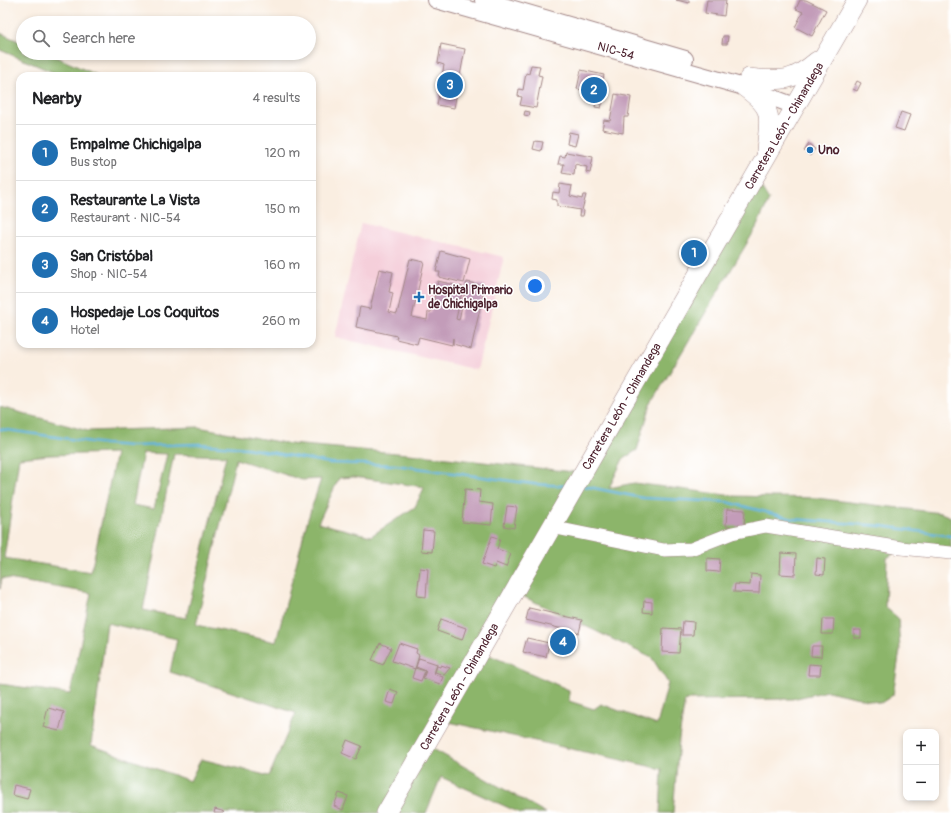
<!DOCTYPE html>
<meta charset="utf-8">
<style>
:root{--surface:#fff;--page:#f6f6f6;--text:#202124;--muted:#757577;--line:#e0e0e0;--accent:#1f6fb2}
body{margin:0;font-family:Pangolin,sans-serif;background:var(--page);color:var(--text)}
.controls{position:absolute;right:12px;bottom:12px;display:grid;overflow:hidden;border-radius:8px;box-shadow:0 2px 6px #0003}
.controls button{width:36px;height:36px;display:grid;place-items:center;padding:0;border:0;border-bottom:1px solid var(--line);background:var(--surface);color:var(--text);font:20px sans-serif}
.you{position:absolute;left:535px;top:286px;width:14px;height:14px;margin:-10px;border:3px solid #fff;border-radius:50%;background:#1a73e8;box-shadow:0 0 0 6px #1a73e833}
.badge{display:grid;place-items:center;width:26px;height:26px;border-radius:50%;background:var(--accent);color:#fff;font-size:13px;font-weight:700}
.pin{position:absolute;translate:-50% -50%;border:2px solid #fff;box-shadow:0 1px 4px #0006}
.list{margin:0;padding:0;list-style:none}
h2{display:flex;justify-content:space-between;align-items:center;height:52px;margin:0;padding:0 16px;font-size:17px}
h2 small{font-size:13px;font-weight:400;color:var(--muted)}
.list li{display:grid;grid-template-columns:26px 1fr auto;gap:12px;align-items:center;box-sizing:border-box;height:56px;padding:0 16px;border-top:1px solid var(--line)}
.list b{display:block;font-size:15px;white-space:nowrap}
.list p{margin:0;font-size:13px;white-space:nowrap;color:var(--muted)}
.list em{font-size:13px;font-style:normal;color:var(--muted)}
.icon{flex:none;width:22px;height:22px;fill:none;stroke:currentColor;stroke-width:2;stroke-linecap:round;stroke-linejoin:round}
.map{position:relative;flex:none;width:951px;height:813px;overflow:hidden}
.search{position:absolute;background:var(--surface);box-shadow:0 2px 6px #0003;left:16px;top:16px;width:300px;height:44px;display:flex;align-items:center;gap:10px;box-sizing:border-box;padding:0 14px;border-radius:22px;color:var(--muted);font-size:15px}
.panel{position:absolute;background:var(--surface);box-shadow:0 2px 6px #0003;left:16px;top:72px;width:300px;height:276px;border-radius:12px}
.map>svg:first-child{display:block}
</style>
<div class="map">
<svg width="951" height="813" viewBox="0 0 951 813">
<rect width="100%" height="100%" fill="#fff"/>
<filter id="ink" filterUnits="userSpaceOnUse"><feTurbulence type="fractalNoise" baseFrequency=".025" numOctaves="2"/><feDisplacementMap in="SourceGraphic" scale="8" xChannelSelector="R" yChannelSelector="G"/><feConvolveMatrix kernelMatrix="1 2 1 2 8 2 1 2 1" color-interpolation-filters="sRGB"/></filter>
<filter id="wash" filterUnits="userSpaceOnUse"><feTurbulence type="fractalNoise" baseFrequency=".012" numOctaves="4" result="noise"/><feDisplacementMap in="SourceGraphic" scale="16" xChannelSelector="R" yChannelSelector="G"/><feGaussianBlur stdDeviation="0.9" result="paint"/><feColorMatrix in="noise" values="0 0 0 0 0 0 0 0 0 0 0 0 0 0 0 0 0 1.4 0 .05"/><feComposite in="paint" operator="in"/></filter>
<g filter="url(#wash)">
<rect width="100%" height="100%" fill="#faeee1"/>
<polygon fill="#f5cfda" points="361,223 504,257 477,370 335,337"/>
<g fill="#8cb56b" stroke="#6b6a4b" fill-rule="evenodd">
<polygon points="0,33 23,43 23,53 47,53 99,76 62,76 0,50"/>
<path d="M 755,177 L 769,200 L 756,228 L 651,404 L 637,450 L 623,459 L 609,488 L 634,483 L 734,496 L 816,498 L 941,513 L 951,517 L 951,553 L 902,548 L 887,558 L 885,607 L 898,618 L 900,650 L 893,695 L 881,703 L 828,691 L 792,699 L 685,700 L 679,739 L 673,813 L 660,813 L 662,769 L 440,720 L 426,745 L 546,813 L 520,813 L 441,777 L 426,813 L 0,813 L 0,684 L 70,694 L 91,593 L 2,578 L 0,589 L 0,407 L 88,431 L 198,427 L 290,444 L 420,455 L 583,473 ZM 116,453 L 91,572 L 4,558 L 19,458 L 50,455 ZM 143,453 L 167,454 L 154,509 L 133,505 ZM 174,454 L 226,456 L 186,618 L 143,610 ZM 236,459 L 302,480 L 321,479 L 307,522 L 276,642 L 196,625 ZM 354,477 L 424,487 L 424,488 L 415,507 L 371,536 L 318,523 L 339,478 ZM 514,592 L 652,658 L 668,683 L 657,725 L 601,704 L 594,709 L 569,701 L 569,690 L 480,651 ZM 107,623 L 177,639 L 170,672 L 296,713 L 269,776 L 201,759 L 190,781 L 91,745 Z"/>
</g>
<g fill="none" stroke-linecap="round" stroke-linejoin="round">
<g stroke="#5db1d9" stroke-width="2.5">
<polyline points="0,429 105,444 131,446 199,444 247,448 330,463 395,465 534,484 567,486"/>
<polyline points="584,486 643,498 727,502 793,519 882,526 951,536"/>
</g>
</g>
<g id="blocks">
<g fill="#c39cb9">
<polygon points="676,0 689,0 689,3"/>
<polygon points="707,0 726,0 724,16 705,13"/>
<polygon points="800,0 806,0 826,10 812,36 795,27 803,12 796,9"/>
<polygon points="723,36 728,36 727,44 722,44"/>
<polygon points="441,44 465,49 454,108 437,105 444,65 438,63"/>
<polygon points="531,65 540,66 538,75 542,76 536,108 520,105 522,97 518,96 519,89 523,90 526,73 529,74"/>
<polygon points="581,70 604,75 602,84 606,85 604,97 599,96 599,101 603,101 601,108 595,107 598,92 594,92 592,102 587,101 589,91 577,89"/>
<polygon points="857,81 861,83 857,91 853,89"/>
<polygon points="615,94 631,97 628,117 624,117 623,133 602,129 604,120 610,121"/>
<polygon points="525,111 530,112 529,116 524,115"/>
<polygon points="901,112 910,115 904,131 895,128"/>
<polygon points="569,132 578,134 575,146 567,144"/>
<polygon points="535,141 543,142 541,151 533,149"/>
<polygon points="809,144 815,149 810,156 804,151"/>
<polygon points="566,152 593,157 590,173 586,172 587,167 575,164 574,175 562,173 564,164 558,164 560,156 565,157"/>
<polygon points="560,184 572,186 570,196 582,199 583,195 586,195 582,210 584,211 583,216 579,216 580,210 557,206 557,200 552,199 553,192 559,193"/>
<polygon points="441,251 470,259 464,283 439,277 440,272 436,272"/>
<polygon points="410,259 424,262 412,317 427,320 428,312 431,312 438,281 463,287 456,319 459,320 467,282 485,286 471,349 453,344 453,338 452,345 419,337 417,344 396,339 397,336 356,327 360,307 370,309 379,269 393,272 389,292 393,293 389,312 397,314"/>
<polygon points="465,489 480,490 479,502 493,504 491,525 462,522"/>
<polygon points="507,506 517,507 514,528 504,526"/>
<polygon points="727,509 745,510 744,527 726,526"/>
<polygon points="423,530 434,531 432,552 421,551"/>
<polygon points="492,536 500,539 497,549 511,554 506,567 496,563 494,568 482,564"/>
<polygon points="781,553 796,554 795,575 780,574"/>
<polygon points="707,558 720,559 719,572 707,571"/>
<polygon points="817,558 825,559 824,575 816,574"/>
<polygon points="420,568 428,569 426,597 417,596"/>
<polygon points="751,574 760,575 759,593 734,592 735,584 750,585"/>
<polygon points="644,601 652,602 652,613 643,612"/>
<polygon points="529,608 582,620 579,633 526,620"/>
<polygon points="441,619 466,628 462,640 437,631"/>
<polygon points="823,619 834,619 833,634 822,634"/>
<polygon points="683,621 694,622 693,635 682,635"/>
<polygon points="663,628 681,629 679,653 662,652"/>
<rect x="854" y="630" width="7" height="8"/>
<polygon points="527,638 549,643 546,657 523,652"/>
<polygon points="380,643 391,648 383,665 372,660"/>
<polygon points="399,643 417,649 416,653 419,655 415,669 392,661"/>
<polygon points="812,646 822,646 821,657 811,656"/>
<polygon points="419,658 437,664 434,674 443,677 440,684 423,678 426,671 416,667"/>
<polygon points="809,664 821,665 820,675 808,675"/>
<polygon points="441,665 450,668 444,675 435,672 437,666 440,667"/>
<polygon points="415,668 425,671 421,681 412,678"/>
<polygon points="390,689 398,692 394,704 386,702"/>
<polygon points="48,708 64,712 59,731 43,727"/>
<polygon points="347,740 362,746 356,759 342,753"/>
<polygon points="14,785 30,789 27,799 12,795"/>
<polygon points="339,793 348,796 343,810 334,806"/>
<polygon points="215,809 225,812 224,813 214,813"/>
</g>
</g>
</g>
<g filter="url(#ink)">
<use href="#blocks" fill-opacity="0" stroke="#a28686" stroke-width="1"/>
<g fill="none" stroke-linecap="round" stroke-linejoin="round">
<defs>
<polyline id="minor" points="551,527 664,550 691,549 732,533 766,526 901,548 951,553"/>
<g id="major">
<path id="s1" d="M 436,0 L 744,87 L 795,106"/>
<polyline points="483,0 685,59"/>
</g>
<g id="highway">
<path d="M 749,78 C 782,81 791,83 817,61"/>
<path d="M 744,87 C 776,110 769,116 766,151"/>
<path id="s2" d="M 386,813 L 857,0"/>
</g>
</defs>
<use href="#minor" stroke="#a28686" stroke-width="14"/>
<use href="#major" stroke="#a28686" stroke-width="18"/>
<use href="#highway" stroke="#a28686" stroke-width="20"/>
<use href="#minor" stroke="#fff" stroke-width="13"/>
<use href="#major" stroke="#fff" stroke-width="16"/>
<use href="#highway" stroke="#fff" stroke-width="19"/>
</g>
</g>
<g fill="#1f6fb2" stroke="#fff" stroke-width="1.5">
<circle cx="810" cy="150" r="4"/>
<path d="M417 291h4v4h4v4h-4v4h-4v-4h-4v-4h4z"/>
</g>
<g text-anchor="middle" stroke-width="3" stroke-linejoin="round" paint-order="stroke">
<g font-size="12" fill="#4a1f2b" stroke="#fff">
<text dy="4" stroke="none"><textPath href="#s1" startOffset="187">NIC-54</textPath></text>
<text dy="4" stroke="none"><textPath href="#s2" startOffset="794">Carretera León - Chinandega</textPath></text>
<text dy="4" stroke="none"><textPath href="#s2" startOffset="470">Carretera León - Chinandega</textPath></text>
<text dy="4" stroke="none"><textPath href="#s2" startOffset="146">Carretera León - Chinandega</textPath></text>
</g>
<g font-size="12" font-weight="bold" fill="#4a1f2b" stroke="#fff" text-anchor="start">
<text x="818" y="154">Uno</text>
<text x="428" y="294">Hospital Primario<tspan x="428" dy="14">de Chichigalpa</tspan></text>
</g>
</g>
</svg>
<div class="controls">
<button>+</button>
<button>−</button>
</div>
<div class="you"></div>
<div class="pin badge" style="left:694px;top:253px">1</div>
<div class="pin badge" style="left:594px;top:90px">2</div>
<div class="pin badge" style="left:450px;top:85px">3</div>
<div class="pin badge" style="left:563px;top:642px">4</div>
<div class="search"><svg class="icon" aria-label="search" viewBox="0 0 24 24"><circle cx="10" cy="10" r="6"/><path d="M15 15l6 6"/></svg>Search here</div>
<section class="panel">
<h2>Nearby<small>4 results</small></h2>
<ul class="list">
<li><span class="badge">1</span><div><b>Empalme Chichigalpa</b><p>Bus stop</p></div><em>120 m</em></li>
<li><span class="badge">2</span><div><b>Restaurante La Vista</b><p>Restaurant · NIC-54</p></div><em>150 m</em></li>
<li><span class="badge">3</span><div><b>San Cristóbal</b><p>Shop · NIC-54</p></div><em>160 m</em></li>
<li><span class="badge">4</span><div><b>Hospedaje Los Coquitos</b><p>Hotel</p></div><em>260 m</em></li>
</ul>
</section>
</div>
